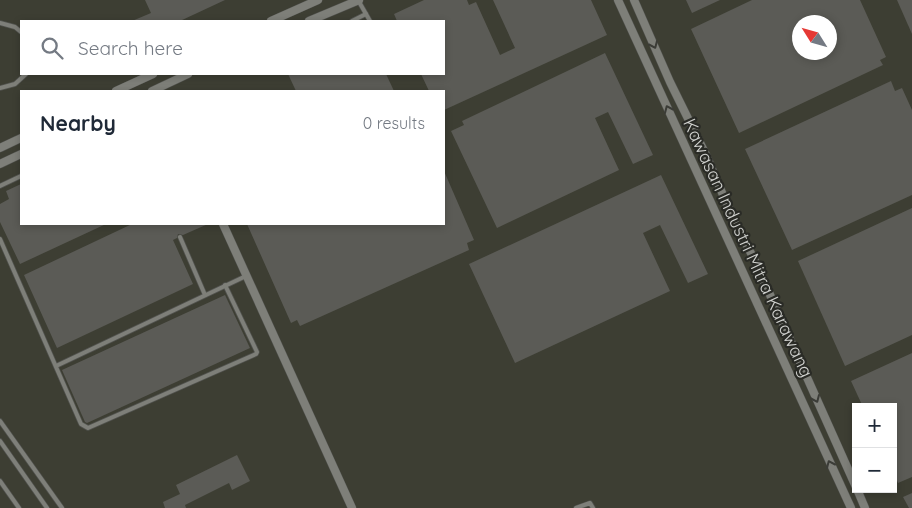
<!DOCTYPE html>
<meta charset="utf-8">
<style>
:root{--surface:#fff;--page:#f6f6f7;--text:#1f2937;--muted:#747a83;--line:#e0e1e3}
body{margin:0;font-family:Quicksand,sans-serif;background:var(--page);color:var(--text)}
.controls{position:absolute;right:15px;bottom:15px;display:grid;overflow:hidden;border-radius:0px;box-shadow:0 2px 8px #0003}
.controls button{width:45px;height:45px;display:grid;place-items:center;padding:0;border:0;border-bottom:1px solid var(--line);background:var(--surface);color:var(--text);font:25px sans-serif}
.compass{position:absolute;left:792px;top:15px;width:45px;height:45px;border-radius:50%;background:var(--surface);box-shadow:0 2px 8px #0003;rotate:307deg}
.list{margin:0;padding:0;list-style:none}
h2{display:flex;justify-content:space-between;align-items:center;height:65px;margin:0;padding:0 20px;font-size:21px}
h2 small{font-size:16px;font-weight:400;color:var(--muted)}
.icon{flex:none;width:28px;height:28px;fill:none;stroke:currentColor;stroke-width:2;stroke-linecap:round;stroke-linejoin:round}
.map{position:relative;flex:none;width:912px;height:508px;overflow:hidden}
.search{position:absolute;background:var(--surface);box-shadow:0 2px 8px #0003;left:20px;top:20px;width:425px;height:55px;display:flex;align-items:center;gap:12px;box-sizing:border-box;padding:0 18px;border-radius:0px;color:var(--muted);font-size:19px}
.panel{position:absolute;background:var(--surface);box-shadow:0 2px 8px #0003;left:20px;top:90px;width:425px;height:135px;border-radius:0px}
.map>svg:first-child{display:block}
</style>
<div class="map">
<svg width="912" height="508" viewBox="0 0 912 508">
<rect width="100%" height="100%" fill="#343530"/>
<path fill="#3d3e33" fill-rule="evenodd" d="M 0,0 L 912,0 L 912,508 L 0,508 ZM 21,21 L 444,21 L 444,74 L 21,74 ZM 800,22 L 830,22 L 830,52 L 800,52 ZM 21,91 L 444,91 L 444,224 L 21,224 ZM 856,407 L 893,407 L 893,489 L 856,489 Z"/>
<g fill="#5b5b56" fill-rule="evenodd">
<polygon points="145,0 225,0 180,21 132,21 151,13"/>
<polygon points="424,0 467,0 469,5 476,2 500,55 515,48 493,0 591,0 607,35 444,110 444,91 429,91 421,74 444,74 444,21 397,21 394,14"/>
<polygon points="686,0 720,0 692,13"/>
<path d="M 752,0 L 860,0 L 886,57 L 880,60 L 883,65 L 739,133 L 691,29 ZM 800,22 L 830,22 L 830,52 L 800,52 Z"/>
<polygon points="897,0 912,0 912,34"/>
<polygon points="605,53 653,155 633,164 608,112 595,118 619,170 497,228 451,131 464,125 462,121"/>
<polygon points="288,74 386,74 394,91 296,91"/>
<polygon points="891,81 895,91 902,88 912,110 912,195 792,250 745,149"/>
<polygon points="444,171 474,240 467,243 469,250 300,326 297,320 291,323 247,224 444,224"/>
<polygon points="661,175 708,274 688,283 660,225 643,233 670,291 515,363 469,264"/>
<polygon points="21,184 21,224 106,224 20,264 0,222 0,204 9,199 6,191"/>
<polygon points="912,208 912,335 845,366 798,261"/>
<polygon points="132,224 208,224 183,235 178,234 177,238 173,240 193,284 57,348 24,275"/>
<polygon points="225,295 250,348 87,423 85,422 62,370"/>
<polygon points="912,353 912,477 898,483 893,472 893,407 863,407 851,381"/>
<polygon points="237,455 250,481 232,490 229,483 185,505 186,508 165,508 163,502 180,494 176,485"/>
<polygon points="912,493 912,508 909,508 903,497"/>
</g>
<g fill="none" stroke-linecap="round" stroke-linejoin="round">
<defs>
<g id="lane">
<polyline points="358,0 370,21"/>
<polyline points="352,21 366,14"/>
<polyline points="0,23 15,27 21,32"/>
<polyline points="0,88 15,84 26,74"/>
<polyline points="0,186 21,176"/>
<polyline points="180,237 205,295"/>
<polyline points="0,239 81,424 88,428 256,354 257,352 225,285"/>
<polyline points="56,366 246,276"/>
<polyline points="0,421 62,508"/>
<polyline points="0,441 47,508"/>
<polyline points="0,481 19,508"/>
<polyline points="576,508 590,503 593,508"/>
</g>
<g id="street">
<polyline points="618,0 851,508"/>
<polyline points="634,0 670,82 706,155 734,221 754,259 856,487"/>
<polyline points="271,21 318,0"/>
<polyline points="309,21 359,0"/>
<polyline points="116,91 153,74"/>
<polyline points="152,91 188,74"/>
<polyline points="0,148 21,138"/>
<polyline points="0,164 21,154"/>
<polyline points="223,224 352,508"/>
<polyline points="857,489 865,508"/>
</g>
</defs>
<use href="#lane" stroke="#52534f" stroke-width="5.5"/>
<use href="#street" stroke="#52534f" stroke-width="9"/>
<use href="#lane" stroke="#7e7f79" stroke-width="4"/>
<use href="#street" stroke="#7e7f79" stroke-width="8"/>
</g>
<defs><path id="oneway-chevron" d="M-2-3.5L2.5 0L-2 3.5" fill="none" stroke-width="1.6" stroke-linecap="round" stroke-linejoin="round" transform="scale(1.25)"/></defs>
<g stroke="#3b3c37">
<use href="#oneway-chevron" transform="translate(654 45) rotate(66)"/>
<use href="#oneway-chevron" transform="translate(668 109) rotate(-114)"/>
<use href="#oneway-chevron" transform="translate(816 399) rotate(66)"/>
<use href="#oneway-chevron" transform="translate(830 464) rotate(-114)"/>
</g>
<g text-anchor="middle" stroke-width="4.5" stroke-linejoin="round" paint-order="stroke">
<g font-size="18" fill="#d1d2cf" stroke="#2a2b26">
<text transform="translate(748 248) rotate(65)" y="6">Kawasan Industri Mitra Karawang</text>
</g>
</g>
</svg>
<div class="controls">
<button>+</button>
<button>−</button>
</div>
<svg class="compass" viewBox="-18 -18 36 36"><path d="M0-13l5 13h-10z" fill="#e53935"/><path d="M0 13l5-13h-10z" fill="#747a83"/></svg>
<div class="search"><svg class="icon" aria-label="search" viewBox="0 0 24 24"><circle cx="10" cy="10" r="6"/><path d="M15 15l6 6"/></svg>Search here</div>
<section class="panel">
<h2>Nearby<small>0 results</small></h2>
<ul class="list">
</ul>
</section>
</div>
